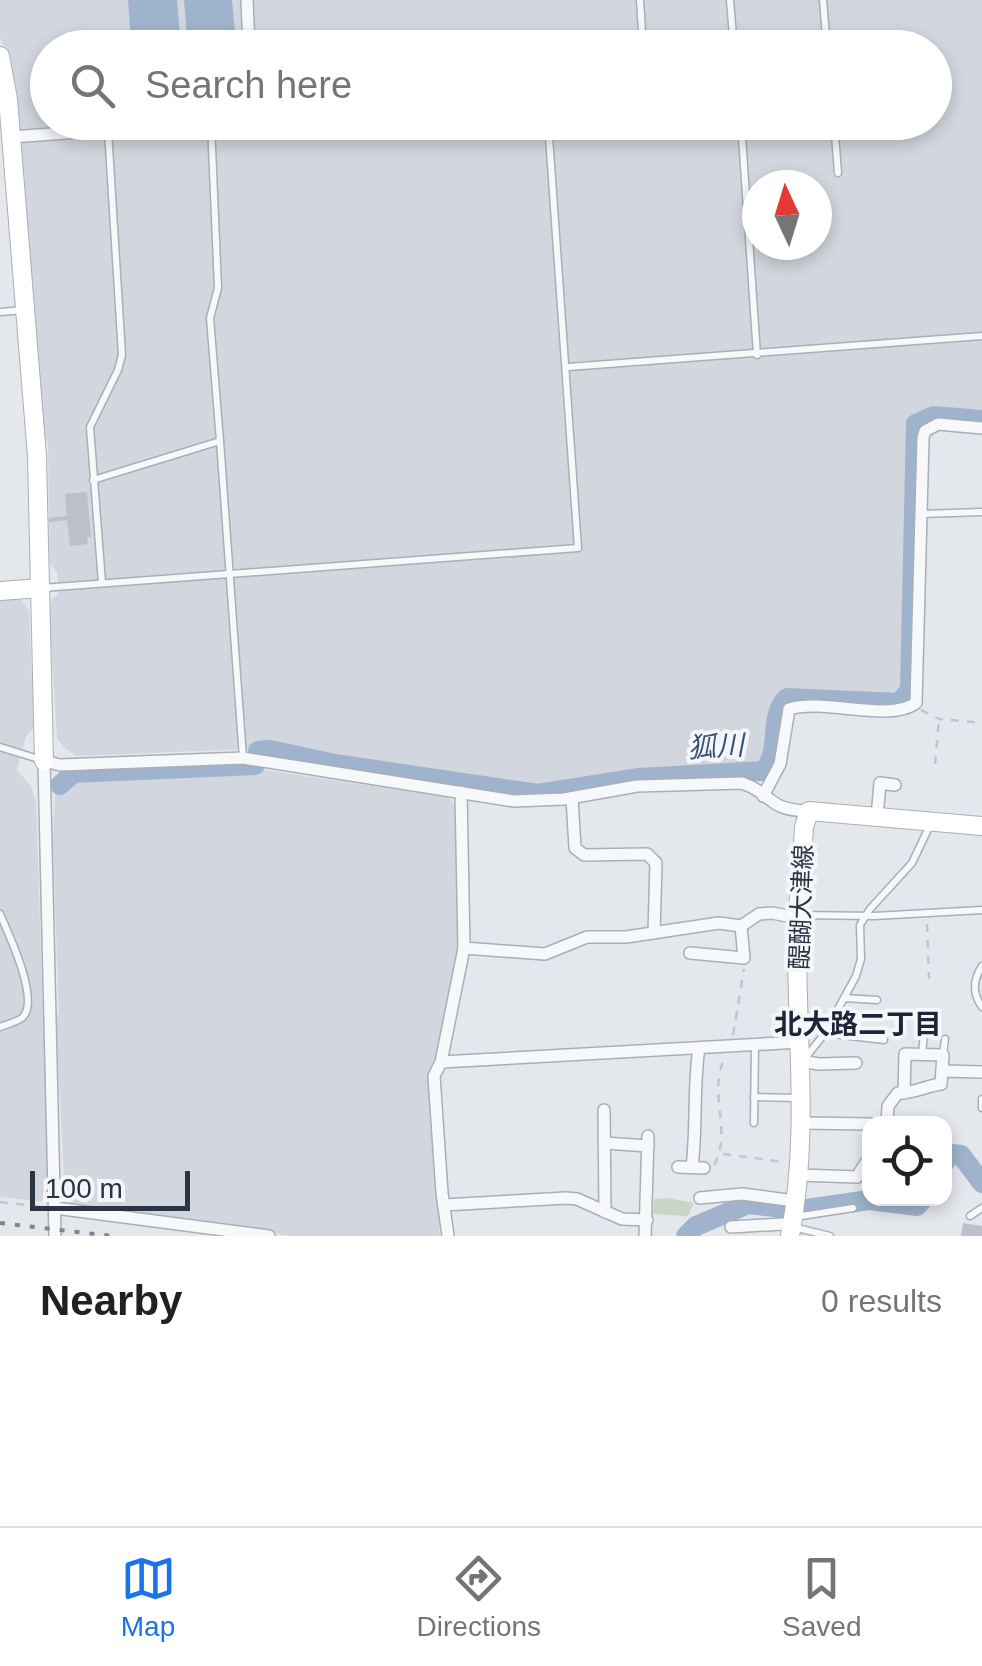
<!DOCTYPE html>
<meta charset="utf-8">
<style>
:root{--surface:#fff;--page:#f6f6f6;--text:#202124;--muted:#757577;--line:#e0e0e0;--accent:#1a73e8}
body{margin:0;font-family:Arial,"Noto Sans JP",sans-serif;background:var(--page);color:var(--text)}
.controls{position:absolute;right:30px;bottom:30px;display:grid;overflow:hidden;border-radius:20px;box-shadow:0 5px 15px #0003}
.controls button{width:90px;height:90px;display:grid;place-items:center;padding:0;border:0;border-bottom:2px solid var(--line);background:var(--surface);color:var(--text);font:50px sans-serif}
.compass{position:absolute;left:742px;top:170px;width:90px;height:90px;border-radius:50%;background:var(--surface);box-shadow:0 5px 15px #0003;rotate:356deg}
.scale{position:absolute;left:30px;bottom:25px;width:160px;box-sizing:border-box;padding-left:10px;border:5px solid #2b3445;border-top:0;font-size:28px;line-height:35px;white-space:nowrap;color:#2b3445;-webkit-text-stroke:8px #f4f6f9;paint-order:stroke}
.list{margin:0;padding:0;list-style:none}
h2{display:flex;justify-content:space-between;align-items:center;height:130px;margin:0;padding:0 40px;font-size:42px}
h2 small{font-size:32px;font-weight:400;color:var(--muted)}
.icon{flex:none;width:55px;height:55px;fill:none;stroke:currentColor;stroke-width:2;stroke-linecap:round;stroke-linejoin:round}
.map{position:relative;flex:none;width:982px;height:1236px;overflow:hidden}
.search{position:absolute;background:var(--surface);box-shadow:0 5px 15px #0003;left:30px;right:30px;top:30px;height:110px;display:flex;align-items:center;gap:25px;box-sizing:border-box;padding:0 35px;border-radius:55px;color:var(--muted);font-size:38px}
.sheet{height:290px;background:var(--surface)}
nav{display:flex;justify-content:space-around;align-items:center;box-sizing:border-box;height:140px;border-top:2px solid var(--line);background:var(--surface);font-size:28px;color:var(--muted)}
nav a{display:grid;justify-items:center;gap:5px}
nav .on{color:var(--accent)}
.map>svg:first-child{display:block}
</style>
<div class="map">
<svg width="982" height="1236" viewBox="0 0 982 1236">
<rect width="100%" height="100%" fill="#e4e7ec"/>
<g fill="#d2d6de" fill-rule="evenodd">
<path d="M 0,0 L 982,0 L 982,417 L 935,413 L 911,423 L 907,691 L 899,700 L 786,695 L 774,704 L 768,761 L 761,766 L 629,774 L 575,784 L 536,787 L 277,748 L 77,756 L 66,749 L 57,739 L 49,609 L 52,599 L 59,594 L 57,572 L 50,564 L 48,443 L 40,427 L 7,55 L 0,37 ZM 48,48 L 934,48 L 934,122 L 48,122 ZM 757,185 L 817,185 L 817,245 L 757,245 Z"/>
<polygon points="0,596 18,596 29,610 34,728 26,736 17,770 31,786 36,802 49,1202 0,1197"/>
<polygon points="257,769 448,797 456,806 458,954 439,1048 428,1073 440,1236 290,1236 70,1206 65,1197 56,1017 59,1014 53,845 55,795 74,777"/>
</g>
<polygon fill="#c9d6c5" points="667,1198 694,1203 688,1216 653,1214 654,1199"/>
<g fill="#9fb4cc">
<polygon points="128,0 177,0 180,37 131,41"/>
<polygon points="184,0 232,0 235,33 187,37"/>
</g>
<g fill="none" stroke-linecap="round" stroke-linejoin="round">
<g stroke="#9fb4cc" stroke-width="20">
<path d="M 258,751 L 270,750 L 335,764 L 538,794 L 639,778 L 764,771 C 782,750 768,716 787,698 L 899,703 L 910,690 L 916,424 L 934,416 L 982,420"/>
<polyline points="60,785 74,773 255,765"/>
<polyline points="944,1163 951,1154 961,1155 982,1183"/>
<polyline points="686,1236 696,1226 748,1204 800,1210 869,1200 917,1206 924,1198"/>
</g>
</g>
<g fill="#bbc0ca">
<polygon points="87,492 91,537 87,537 88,544 70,546 67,520 49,522 49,518 67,516 65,494"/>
<polygon points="963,1223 982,1226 982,1236 961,1236"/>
</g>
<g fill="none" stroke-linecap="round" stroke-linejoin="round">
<defs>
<g id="lane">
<polyline points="640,0 643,48"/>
<polyline points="730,0 734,48"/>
<polyline points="823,0 827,48"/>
<polyline points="541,36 542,48"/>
<polyline points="741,122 757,355"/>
<polyline points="834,122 838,173"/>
<polyline points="211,124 218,288 210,318 220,441"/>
<polyline points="0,312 24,310"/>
<polyline points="568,367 982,336"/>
<polyline points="93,480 220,441 243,758"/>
<polyline points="922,514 982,512"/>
<polyline points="102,583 90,427 118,370 122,355 108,131"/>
<polyline points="42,588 578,548 548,122"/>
<polyline points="0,747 42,760"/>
<path d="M 0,914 C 8,933 40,999 23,1017 C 18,1022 7,1024 0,1027"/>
<polyline points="799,915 874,916 982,910"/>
<path d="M 982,966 C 973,980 972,993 982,1007"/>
<polyline points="844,998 877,1000"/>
<polyline points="825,1033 884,1040"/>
<polyline points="943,1054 945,1039"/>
<polyline points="922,1055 924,1032"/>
<polyline points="806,1057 825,1033 856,976 861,959 860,925 870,909 912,863 931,823"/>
<polyline points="754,1097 798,1098"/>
<polyline points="982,1099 982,1108"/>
<polyline points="754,1123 755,1046"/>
<polyline points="970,1216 982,1208"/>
<polyline points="795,1217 853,1208"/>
<polyline points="793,1227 830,1236"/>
</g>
<g id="street">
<polyline points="247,0 249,48"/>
<polyline points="12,137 212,122"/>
<path d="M 763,796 L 780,764 L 789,709 C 825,698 888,723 916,703 L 923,438 L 925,431 L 938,424 L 982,428"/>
<polyline points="572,798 575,848 584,855 647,854 656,863 654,933"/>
<polyline points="877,817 880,783 895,785"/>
<polyline points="464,948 545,954 587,937 626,937 719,923 741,926 759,914 772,913 798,918"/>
<polyline points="690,953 744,958 741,926"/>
<polyline points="801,1061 819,1064 856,1063"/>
<polyline points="441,1062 800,1042"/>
<polyline points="942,1071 982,1072"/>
<polyline points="604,1110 605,1212"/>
<polyline points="803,1123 870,1124"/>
<path d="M 887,1124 L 888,1106 L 898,1093 C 915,1093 926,1086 941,1084 L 943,1055 L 905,1054 L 904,1093"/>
<polyline points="605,1143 648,1146"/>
<polyline points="678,1167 704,1168"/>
<path d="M 692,1167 C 697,1127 693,1087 699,1048"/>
<polyline points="800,1175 857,1177 870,1156"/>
<polyline points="700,1198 742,1194 795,1201"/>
<polyline points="444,1205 566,1198 577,1199 622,1219 647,1220"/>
<polyline points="55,1208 269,1236"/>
<polyline points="731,1227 783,1224 791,1227"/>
<path d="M 55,1236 L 44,761 L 60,765 L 243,758 L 514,801 L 564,799 L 637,786 L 742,783 C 775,794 765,810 809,811"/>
<polyline points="448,1236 442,1193 434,1076 441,1062 464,948 461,792"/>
<polyline points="645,1236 648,1136"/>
</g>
<g id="secondary">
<polyline points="0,56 8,99 37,456 44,761"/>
<polyline points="0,591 41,588"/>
<path d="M 790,1236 C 809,1138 797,1042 797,943 C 797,905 802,866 804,827 L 809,811 L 982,826"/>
</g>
</defs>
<use href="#lane" stroke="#a9aeb7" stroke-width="9"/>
<use href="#street" stroke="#a9aeb7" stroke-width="14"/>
<use href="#secondary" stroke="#a9aeb7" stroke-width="20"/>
<g stroke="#c2c5cb" stroke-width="2.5" stroke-dasharray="8 8" stroke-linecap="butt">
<polyline points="921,710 939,719 982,723"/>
<polyline points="935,764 939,720"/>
<polyline points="927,924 929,979"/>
<polyline points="733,1035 744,969"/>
<polyline points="723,1154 785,1162"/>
<path d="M 714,1165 C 733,1131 707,1095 725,1057"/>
<polyline points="0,1202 43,1207"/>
</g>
<use href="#lane" stroke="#f7f8fa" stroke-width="6"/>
<use href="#street" stroke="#f7f8fa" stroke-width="11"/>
<use href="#secondary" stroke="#fff" stroke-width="18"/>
<polyline stroke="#7d8696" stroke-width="4" stroke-dasharray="5 10" stroke-linecap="butt" points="0,1223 112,1236"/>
</g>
<g text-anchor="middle" stroke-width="8" stroke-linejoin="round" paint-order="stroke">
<g font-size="25" fill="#2b3445" stroke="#f4f6f9">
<text transform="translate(801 907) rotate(-88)" y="9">醍醐大津線</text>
</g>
<g font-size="28" font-style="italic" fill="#34527a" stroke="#f4f6f9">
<text transform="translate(716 746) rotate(-3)" y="10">狐川</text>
</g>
<g font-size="28" font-weight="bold" fill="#1d2536" stroke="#f4f6f9">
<text x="858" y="1034">北大路二丁目</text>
</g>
</g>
</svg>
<div class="controls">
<button><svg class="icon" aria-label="locate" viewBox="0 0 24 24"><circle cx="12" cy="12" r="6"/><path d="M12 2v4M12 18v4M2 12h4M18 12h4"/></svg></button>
</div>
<svg class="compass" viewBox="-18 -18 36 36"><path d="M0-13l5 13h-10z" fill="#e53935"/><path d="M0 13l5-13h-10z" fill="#757577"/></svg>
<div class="scale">100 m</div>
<div class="search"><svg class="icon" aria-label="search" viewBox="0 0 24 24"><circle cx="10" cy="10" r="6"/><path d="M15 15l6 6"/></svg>Search here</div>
</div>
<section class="sheet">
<h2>Nearby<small>0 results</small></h2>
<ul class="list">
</ul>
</section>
<nav>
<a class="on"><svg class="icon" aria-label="map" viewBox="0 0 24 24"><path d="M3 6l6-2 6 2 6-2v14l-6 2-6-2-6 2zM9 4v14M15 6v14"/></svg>Map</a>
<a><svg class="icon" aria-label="directions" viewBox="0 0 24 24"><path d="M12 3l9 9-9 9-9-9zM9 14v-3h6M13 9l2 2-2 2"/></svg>Directions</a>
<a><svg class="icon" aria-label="saved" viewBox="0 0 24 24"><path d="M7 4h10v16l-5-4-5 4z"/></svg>Saved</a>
</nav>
